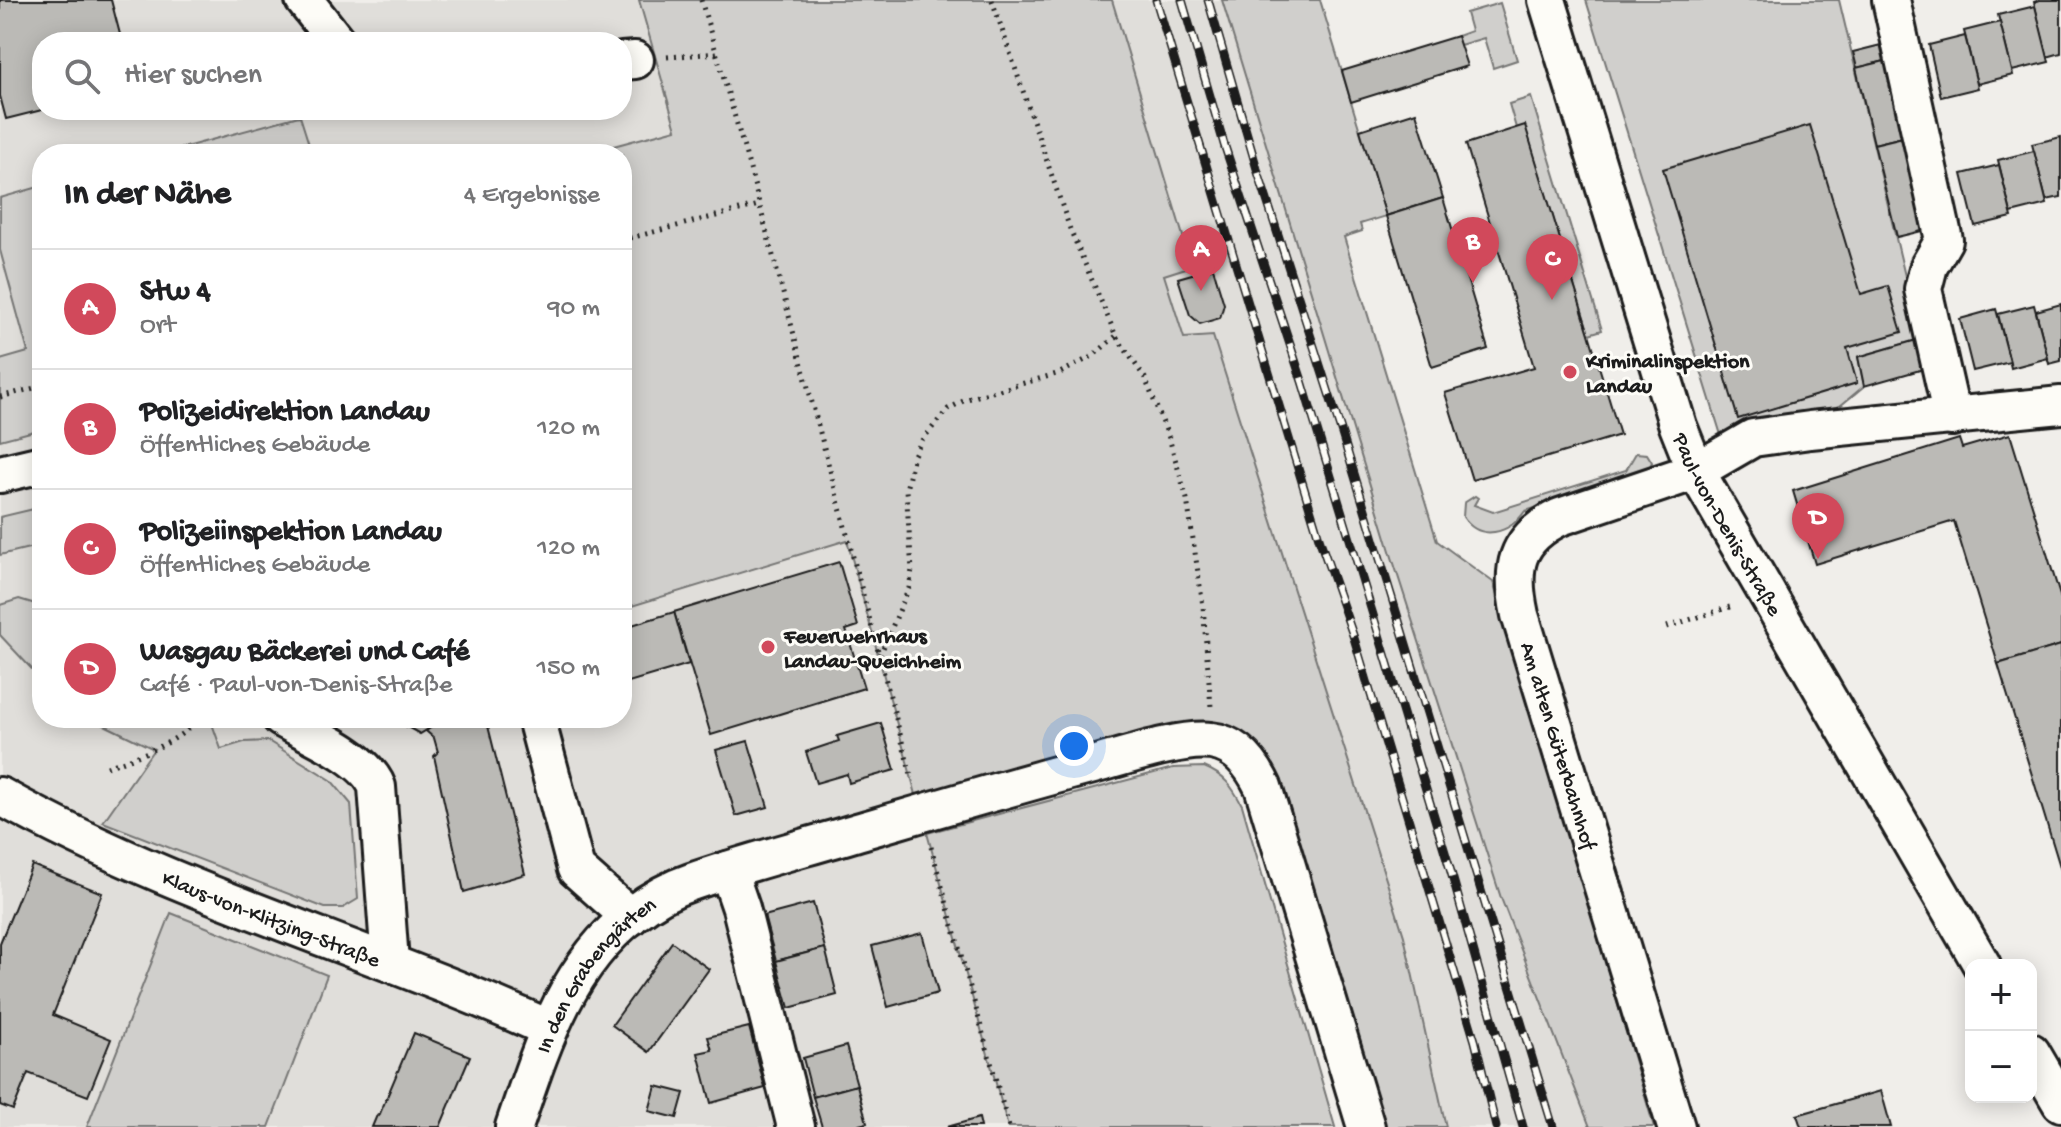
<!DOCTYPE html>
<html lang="de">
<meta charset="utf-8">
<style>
:root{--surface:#fff;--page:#f6f6f6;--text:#202124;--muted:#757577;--line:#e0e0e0;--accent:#d1495b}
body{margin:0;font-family:"Gochi Hand",sans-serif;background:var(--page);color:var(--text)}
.controls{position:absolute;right:24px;bottom:24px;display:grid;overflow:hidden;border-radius:16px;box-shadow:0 4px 20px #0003}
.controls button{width:72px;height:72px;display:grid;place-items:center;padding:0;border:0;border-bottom:2px solid var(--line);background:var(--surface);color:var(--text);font:40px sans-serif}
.you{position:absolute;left:1074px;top:746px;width:28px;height:28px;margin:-20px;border:6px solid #fff;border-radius:50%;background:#1a73e8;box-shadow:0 0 0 12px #1a73e833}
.badge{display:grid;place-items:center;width:52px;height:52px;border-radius:50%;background:var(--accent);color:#fff;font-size:26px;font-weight:700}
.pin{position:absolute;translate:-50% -66px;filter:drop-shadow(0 2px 4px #0008)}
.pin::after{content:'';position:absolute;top:42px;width:28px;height:24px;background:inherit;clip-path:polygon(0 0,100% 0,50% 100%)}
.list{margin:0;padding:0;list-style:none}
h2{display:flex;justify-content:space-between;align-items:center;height:104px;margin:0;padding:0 32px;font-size:34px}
h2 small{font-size:26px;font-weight:400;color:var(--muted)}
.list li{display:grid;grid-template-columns:52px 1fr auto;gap:24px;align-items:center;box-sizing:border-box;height:120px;padding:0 32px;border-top:2px solid var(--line)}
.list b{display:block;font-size:30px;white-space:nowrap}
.list p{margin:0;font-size:26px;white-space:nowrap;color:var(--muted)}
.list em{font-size:26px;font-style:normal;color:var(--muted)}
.icon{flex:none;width:44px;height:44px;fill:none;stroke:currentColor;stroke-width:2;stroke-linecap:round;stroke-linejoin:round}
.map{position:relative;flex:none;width:2061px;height:1127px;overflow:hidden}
.search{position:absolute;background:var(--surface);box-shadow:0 4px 20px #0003;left:32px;top:32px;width:600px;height:88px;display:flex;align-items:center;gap:20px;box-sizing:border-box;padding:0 28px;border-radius:32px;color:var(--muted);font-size:30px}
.panel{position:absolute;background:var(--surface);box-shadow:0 4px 20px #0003;left:32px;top:144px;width:600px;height:584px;border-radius:32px}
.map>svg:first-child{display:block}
</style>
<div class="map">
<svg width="2061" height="1127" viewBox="0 0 2061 1127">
<rect width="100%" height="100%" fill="#f0eeea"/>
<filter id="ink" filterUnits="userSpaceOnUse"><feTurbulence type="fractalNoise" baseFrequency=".0125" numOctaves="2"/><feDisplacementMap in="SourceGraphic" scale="16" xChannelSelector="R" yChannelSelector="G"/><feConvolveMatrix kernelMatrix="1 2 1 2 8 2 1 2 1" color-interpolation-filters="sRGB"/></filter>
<g filter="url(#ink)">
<g fill="#e0deda" fill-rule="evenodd">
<path d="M 0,0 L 639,0 L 676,129 L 584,154 L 312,154 L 300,116 L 160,154 L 42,154 L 42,186 L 0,198 ZM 42,42 L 622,42 L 622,110 L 42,110 Z"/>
<polygon points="1112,0 1222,0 1391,554 1501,898 1590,1127 1446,1127 1404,936 1213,336 1184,338 1164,274 1192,265"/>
<polygon points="0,250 28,352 0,360"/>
<polygon points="42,429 42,718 622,718 622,609 847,540 1008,1127 0,1127 0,440"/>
</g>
<g fill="#d0cfcc" stroke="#767674" stroke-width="2">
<polygon points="639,0 1112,0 1192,266 1164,275 1184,338 1213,336 1404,936 1446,1127 1366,1127 1232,750 921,813 847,540 622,609 622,154 584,154 676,129"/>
<polygon points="1222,0 1320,0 1386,216 1360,224 1362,231 1344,237 1437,541 1493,582 1654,1127 1590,1127 1501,898 1391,554"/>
<polygon points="1586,0 1839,0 1920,339 1858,357 1864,386 1840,406 1721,435"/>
<polygon points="1500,3 1517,60 1493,68 1484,38 1460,45 1457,36 1471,31 1466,13"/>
<polygon points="1531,97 1602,330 1589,334 1525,126 1516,128 1509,104"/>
<polygon points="300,116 312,154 160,154 295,117"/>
<polygon points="42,186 42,429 0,440 0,360 28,352 0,250 0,198"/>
<path d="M 1636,453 L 1647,454 L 1652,462 L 1647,473 L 1525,511 C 1509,534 1480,542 1463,517 L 1464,503 L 1475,496 L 1478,498 L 1474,505 L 1493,512 L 1626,470 Z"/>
<polygon points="42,507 42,545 0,555 0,517"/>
<polygon points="19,599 42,606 42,680 0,635 0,605"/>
<polygon points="90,718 210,718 221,749 244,742 268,741 331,780 351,804 358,899 343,908 325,908 103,822 154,749"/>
<path d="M 1204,767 C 1224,775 1232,786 1242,805 L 1335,1127 L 1008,1127 L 927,833 L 1173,768 Z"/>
<polygon points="171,913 327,975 269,1127 87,1127"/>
</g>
<g fill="#bbbab6" stroke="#1c1c1c" stroke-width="2">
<polygon points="0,0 111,0 122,42 42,42 42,110 6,119 0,96"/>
<polygon points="2040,0 2061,0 2061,53 2047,57 2034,2"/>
<polygon points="2035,6 2049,62 2012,71 1998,15"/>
<polygon points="2000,22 2013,75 1977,84 1964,31"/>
<polygon points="1457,36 1467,66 1351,102 1342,71"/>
<polygon points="1965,36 1978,88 1941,97 1929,45"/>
<polygon points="1881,45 1885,61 1857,68 1853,52"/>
<polygon points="1885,61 1903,137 1874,144 1856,68"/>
<polygon points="1416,112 1443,198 1386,216 1360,130"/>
<polygon points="1525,125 1620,435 1472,480 1445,393 1534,367 1466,144"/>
<polygon points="1810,125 1861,294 1888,286 1902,332 1847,348 1857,383 1738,419 1663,169"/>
<polygon points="1903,137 1926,230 1897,237 1874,144"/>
<polygon points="2061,137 2061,197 2046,200 2032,144"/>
<polygon points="2034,151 2047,204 2011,213 1998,160"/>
<polygon points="1999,165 2012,217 1975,226 1962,174"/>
<polygon points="1443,198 1488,349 1432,367 1386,216"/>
<polygon points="1213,268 1224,304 1220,318 1200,324 1190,315 1178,278"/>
<polygon points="2061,304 2061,361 2049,364 2036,311"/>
<polygon points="2034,305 2048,358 2011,368 1998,314"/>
<polygon points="1996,309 2010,362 1973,371 1960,319"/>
<polygon points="1920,339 1927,368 1864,386 1858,357"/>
<polygon points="2010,434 2061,599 2061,645 1998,664 1954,521 1815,564 1793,491 1959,439 1962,448"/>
<polygon points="839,562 858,626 846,630 864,688 711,735 674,612"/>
<polygon points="674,612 689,664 622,684 622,628"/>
<polygon points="2061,645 2061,870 1998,664"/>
<polygon points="391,718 446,718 420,734"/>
<polygon points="446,718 486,718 525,874 464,892 434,756 438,752 434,738 426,731"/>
<polygon points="881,723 895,770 849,783 847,774 816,783 806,752 839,741 837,736"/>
<polygon points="748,741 768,807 736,816 716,750"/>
<polygon points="32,865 102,893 53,1015 111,1039 88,1096 28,1073 13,1110 0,1105 0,943"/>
<polygon points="813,903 825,948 776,961 764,916"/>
<polygon points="922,933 938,993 888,1007 872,946"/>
<polygon points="672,942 709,969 649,1052 612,1025"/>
<polygon points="825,948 837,995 789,1008 776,961"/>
<polygon points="749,1027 765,1088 711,1103 698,1053 712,1050 708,1037"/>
<polygon points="414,1033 470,1056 440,1127 372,1127 377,1115 379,1116"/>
<polygon points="846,1046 857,1085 813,1097 803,1058"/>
<polygon points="857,1085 867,1123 851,1127 822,1127 813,1097"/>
<polygon points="656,1086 684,1093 677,1118 649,1111"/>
<polygon points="1881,1091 1891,1127 1801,1127 1797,1115"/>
<polygon points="979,1118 981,1127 947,1127"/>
</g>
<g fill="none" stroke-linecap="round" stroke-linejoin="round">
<defs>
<g id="minor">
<polyline points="304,0 337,42"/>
<path id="s1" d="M 1547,0 L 1678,426 L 1696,471 L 1982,965"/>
<polyline points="1891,0 1944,240 1929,266 1923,289 1952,417"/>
<polyline points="622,61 635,60"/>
<polyline points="0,474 42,464"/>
<path d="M 281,718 C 309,734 366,757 377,787 L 390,962"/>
<polyline points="536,718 576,869 630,917"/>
<path id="s2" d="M 0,796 C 173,893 368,947 548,1028"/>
<polyline points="728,870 741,908 796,1127"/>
<polyline points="2031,1052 2061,1103"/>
<path id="s3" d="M 514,1127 C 541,1048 565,967 633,914 C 651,900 670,889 691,882 C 745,863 800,849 854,833 C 933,810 1013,786 1093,765 C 1123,757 1182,737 1211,741 C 1237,744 1253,766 1263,787 L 1366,1127"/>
<path d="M 1676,1127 L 1520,615 C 1510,569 1514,539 1560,517 L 1696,471 L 1753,438 L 1810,430 L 2061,405"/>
</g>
</defs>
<use href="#minor" stroke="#1c1c1c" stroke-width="42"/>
<g stroke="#1c1c1c" stroke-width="5" stroke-dasharray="2 6" stroke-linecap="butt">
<polyline points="701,0 750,169 912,779"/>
<polyline points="992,0 1070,229 1116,336 1145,378 1169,438 1187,499 1203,606 1211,707"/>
<polyline points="667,57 718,53"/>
<polyline points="622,240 759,205"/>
<polyline points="0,397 42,386"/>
<polyline points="1667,627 1733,606"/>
<polyline points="880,655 909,588 912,570 906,490 914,455 922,440 948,409 967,399 1060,373 1093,356 1116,336"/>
<path d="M 107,767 C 132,758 184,742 196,718"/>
<polyline points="931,847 1009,1127"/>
</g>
<use href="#minor" stroke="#fdfcf7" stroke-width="36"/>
<defs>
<g id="rail">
<polyline points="1156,0 1320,541 1354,638 1475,1041 1496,1127"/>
<polyline points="1182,0 1224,144 1302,381 1451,872 1523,1127"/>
<polyline points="1208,0 1257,169 1342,434 1553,1127"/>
</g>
</defs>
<use href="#rail" stroke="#1c1c1c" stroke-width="9"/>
<use href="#rail" stroke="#fdfcf7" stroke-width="6" stroke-dasharray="18" stroke-linecap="butt"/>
</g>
</g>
<g fill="#d1495b" stroke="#fdfcf7" stroke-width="3">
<circle cx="1570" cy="372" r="8"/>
<circle cx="768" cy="647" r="8"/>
</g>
<g text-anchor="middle" stroke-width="6" stroke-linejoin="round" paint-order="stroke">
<g font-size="22" font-weight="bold" fill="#1c1c1c" stroke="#fdfcf7" text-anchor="start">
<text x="1586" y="367">Kriminalinspektion<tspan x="1586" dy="25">Landau</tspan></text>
<text x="784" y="642">Feuerwehrhaus<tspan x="784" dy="25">Landau-Queichheim</tspan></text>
</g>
<g font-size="22" fill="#1c1c1c" stroke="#fdfcf7">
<text dy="8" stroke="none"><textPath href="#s1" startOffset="556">Paul-von-Denis-Straße</textPath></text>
<text transform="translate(1560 745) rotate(73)" y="8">Am alten Güterbahnhof</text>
<text dy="8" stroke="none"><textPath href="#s2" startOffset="298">Klaus-von-Klitzing-Straße</textPath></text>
<text dy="8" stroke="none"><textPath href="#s3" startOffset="176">In den Grabengärten</textPath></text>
</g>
</g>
</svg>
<div class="controls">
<button>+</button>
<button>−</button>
</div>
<div class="you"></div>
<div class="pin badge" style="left:1201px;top:291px">A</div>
<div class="pin badge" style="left:1473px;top:283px">B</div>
<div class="pin badge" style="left:1552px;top:300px">C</div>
<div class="pin badge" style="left:1818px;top:559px">D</div>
<div class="search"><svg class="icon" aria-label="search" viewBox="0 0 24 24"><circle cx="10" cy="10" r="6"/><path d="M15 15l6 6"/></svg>Hier suchen</div>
<section class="panel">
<h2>In der Nähe<small>4 Ergebnisse</small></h2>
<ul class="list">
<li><span class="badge">A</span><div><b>Stw 4</b><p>Ort</p></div><em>90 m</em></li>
<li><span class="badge">B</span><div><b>Polizeidirektion Landau</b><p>Öffentliches Gebäude</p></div><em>120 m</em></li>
<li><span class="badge">C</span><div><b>Polizeiinspektion Landau</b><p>Öffentliches Gebäude</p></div><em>120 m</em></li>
<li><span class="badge">D</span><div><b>Wasgau Bäckerei und Café</b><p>Café · Paul-von-Denis-Straße</p></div><em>150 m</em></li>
</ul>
</section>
</div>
